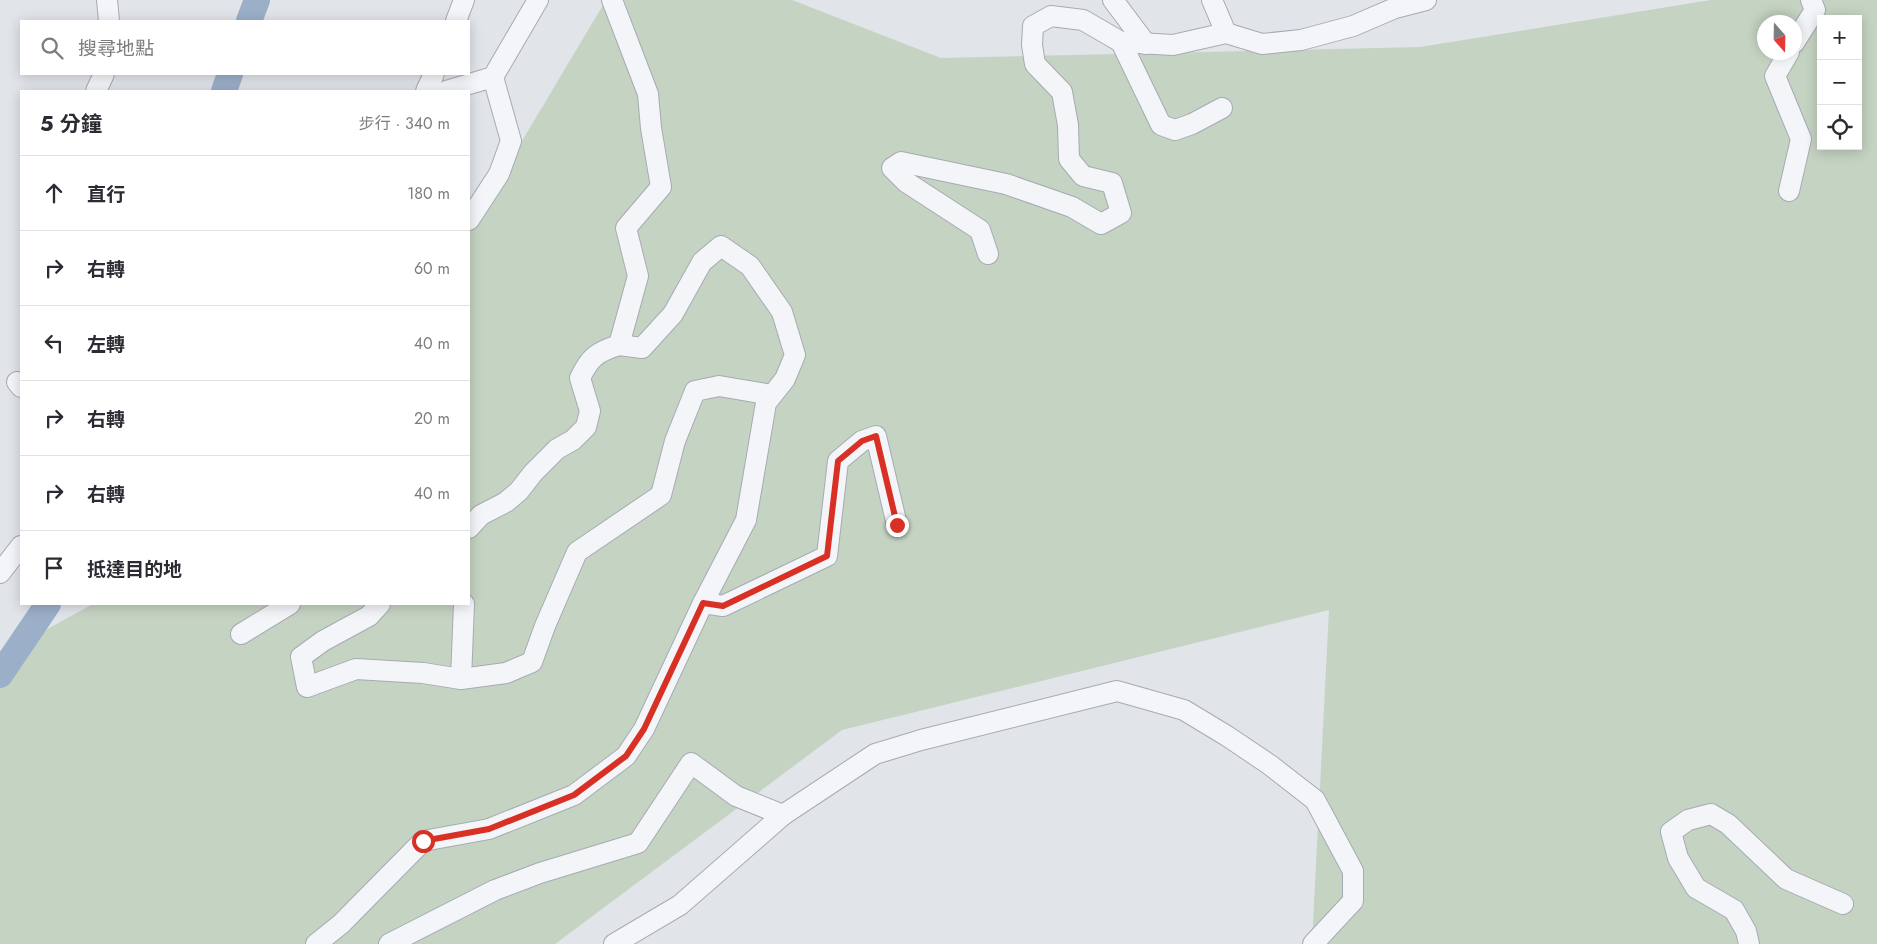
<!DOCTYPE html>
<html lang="zh-TW">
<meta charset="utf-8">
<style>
:root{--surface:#fff;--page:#f2f2f3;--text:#2b2b33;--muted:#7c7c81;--line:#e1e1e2}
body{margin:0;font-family:Jost,"Noto Sans TC",sans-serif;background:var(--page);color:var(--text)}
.controls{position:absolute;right:15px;top:15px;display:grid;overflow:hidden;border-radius:0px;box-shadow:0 2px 12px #0003}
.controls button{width:45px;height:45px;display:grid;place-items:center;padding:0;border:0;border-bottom:1px solid var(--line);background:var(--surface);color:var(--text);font:25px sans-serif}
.compass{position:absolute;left:1757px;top:15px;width:45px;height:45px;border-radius:50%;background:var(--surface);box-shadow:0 2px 12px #0003;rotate:160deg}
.stop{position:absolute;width:15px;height:15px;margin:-11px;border:4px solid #d93025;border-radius:50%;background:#fff}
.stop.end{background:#d93025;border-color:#fff;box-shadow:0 1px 5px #0008}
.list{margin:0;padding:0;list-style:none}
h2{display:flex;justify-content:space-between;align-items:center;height:65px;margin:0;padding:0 20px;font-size:21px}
h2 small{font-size:16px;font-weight:400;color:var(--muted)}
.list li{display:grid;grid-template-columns:32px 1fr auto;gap:15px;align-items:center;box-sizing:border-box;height:75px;padding:0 20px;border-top:1px solid var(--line)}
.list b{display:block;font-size:19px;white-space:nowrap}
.list em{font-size:16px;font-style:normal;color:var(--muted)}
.icon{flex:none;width:28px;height:28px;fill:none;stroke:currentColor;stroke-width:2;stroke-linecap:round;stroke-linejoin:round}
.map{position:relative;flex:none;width:1877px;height:944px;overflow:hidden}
.search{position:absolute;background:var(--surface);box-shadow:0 2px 12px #0003;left:20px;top:20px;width:450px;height:55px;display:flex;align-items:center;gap:12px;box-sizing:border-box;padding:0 18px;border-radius:0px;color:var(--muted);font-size:19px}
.panel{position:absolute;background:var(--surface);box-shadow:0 2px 12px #0003;left:20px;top:90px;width:450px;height:515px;border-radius:0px}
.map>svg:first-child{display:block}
</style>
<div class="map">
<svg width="1877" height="944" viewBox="0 0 1877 944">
<rect width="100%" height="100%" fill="#e1e4e9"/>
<path fill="#c5d3c2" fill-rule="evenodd" d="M 606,0 L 792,0 L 941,58 L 1420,47 L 1711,0 L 1877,0 L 1877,944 L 1312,944 L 1329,610 L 842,730 L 555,944 L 0,944 L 0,655 L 93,604 L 469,604 L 469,230 ZM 1821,19 L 1858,19 L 1858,146 L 1821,146 ZM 1764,22 L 1794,22 L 1794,52 L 1764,52 Z"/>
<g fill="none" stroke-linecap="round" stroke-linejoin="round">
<g stroke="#9cafc9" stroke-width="26">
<polyline points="249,21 257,0"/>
<polyline points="224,91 230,74"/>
<polyline points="0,675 48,604"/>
</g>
<defs>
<g id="minor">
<polyline points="107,0 109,21"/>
<polyline points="1113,0 1146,44"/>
<polyline points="1212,0 1226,33"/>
<polyline points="456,21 464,0"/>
<polyline points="1121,42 1161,125 1175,130 1192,124 1222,108"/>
<polyline points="1794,43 1815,10 1811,0"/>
<polyline points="96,91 104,74"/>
<polyline points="426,91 434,74"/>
<polyline points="446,91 493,77 538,0"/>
<polyline points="1789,191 1801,139 1775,76 1789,52"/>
<polyline points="469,220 499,174 511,141 493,77"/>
<polyline points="988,254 980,230 906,182 892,168 901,162 1006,184 1072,207 1101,224 1121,213 1112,183 1083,176 1069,159 1068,125 1062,92 1035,64 1032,45 1033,26 1051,16 1083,20 1121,42 1173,45 1226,33 1262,44 1301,40 1353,26 1395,8 1426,0"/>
<polyline points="17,382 21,387"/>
<path d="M 469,528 L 481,515 L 506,502 L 519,491 L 533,473 L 557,449 L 573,440 L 586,427 L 590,411 L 580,378 C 590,357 597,352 619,345"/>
<polyline points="0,573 21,546"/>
<polyline points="703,603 723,606 827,556 838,461 862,441 876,436 897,525"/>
<polyline points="380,604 369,616 323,641 301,657 307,687 356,669 423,673 461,679 506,673 532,662 545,626 577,552 661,495 675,441 695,391 719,386 772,395"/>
<polyline points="241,634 290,604"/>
<polyline points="461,679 464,604"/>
<polyline points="316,944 341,924 423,841 489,829 574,795 626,756 644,729 703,603 746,520 766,403 785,379 795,355 782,312 750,266 721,246 702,262 673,314 642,348 619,345 638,276 626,228 661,187 651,128 648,94 612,0"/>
<polyline points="389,944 495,890 540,873 638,843 691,763 736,796 783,815 875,754 921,740 1117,691 1184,710 1227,736 1270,765 1315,800 1353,871 1353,901 1313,944"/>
<polyline points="614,944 680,905 783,815"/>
<polyline points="1749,944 1746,931 1734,910 1696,888 1678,858 1671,832 1688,820 1711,814 1728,824 1786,879 1843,904"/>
</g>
</defs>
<use href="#minor" stroke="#a6abb3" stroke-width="22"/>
<use href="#minor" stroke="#f3f5f8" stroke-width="20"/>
</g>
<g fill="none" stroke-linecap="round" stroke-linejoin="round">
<polyline stroke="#d93025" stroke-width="6" points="423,841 489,829 574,795 626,756 644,729 703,603 723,606 827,556 838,461 862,441 876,436 897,525"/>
</g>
</svg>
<div class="controls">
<button>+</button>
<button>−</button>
<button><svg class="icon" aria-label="locate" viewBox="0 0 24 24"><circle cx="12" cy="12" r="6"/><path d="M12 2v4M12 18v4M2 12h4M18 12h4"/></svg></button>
</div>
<svg class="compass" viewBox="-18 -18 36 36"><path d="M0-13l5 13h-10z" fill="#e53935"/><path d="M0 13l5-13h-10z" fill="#7c7c81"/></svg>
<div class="stop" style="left:423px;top:841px"></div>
<div class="stop end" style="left:897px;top:525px"></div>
<div class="search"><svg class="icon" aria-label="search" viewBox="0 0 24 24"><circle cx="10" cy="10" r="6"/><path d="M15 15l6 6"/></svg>搜尋地點</div>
<section class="panel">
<h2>5 分鐘<small>步行 · 340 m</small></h2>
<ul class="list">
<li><svg class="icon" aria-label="ahead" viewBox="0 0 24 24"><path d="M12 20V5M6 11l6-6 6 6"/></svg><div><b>直行</b></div><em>180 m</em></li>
<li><svg class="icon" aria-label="right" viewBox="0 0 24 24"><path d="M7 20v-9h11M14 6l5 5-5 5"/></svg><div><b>右轉</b></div><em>60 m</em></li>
<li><svg class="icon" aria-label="left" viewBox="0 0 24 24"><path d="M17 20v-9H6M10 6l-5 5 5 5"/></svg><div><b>左轉</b></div><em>40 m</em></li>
<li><svg class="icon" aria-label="right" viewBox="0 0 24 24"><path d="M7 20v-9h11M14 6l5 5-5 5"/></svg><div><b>右轉</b></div><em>20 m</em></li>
<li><svg class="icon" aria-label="right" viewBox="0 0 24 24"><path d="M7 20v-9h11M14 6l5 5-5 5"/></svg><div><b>右轉</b></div><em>40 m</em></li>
<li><svg class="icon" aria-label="arrive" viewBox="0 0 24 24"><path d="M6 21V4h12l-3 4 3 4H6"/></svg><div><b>抵達目的地</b></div></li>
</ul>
</section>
</div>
